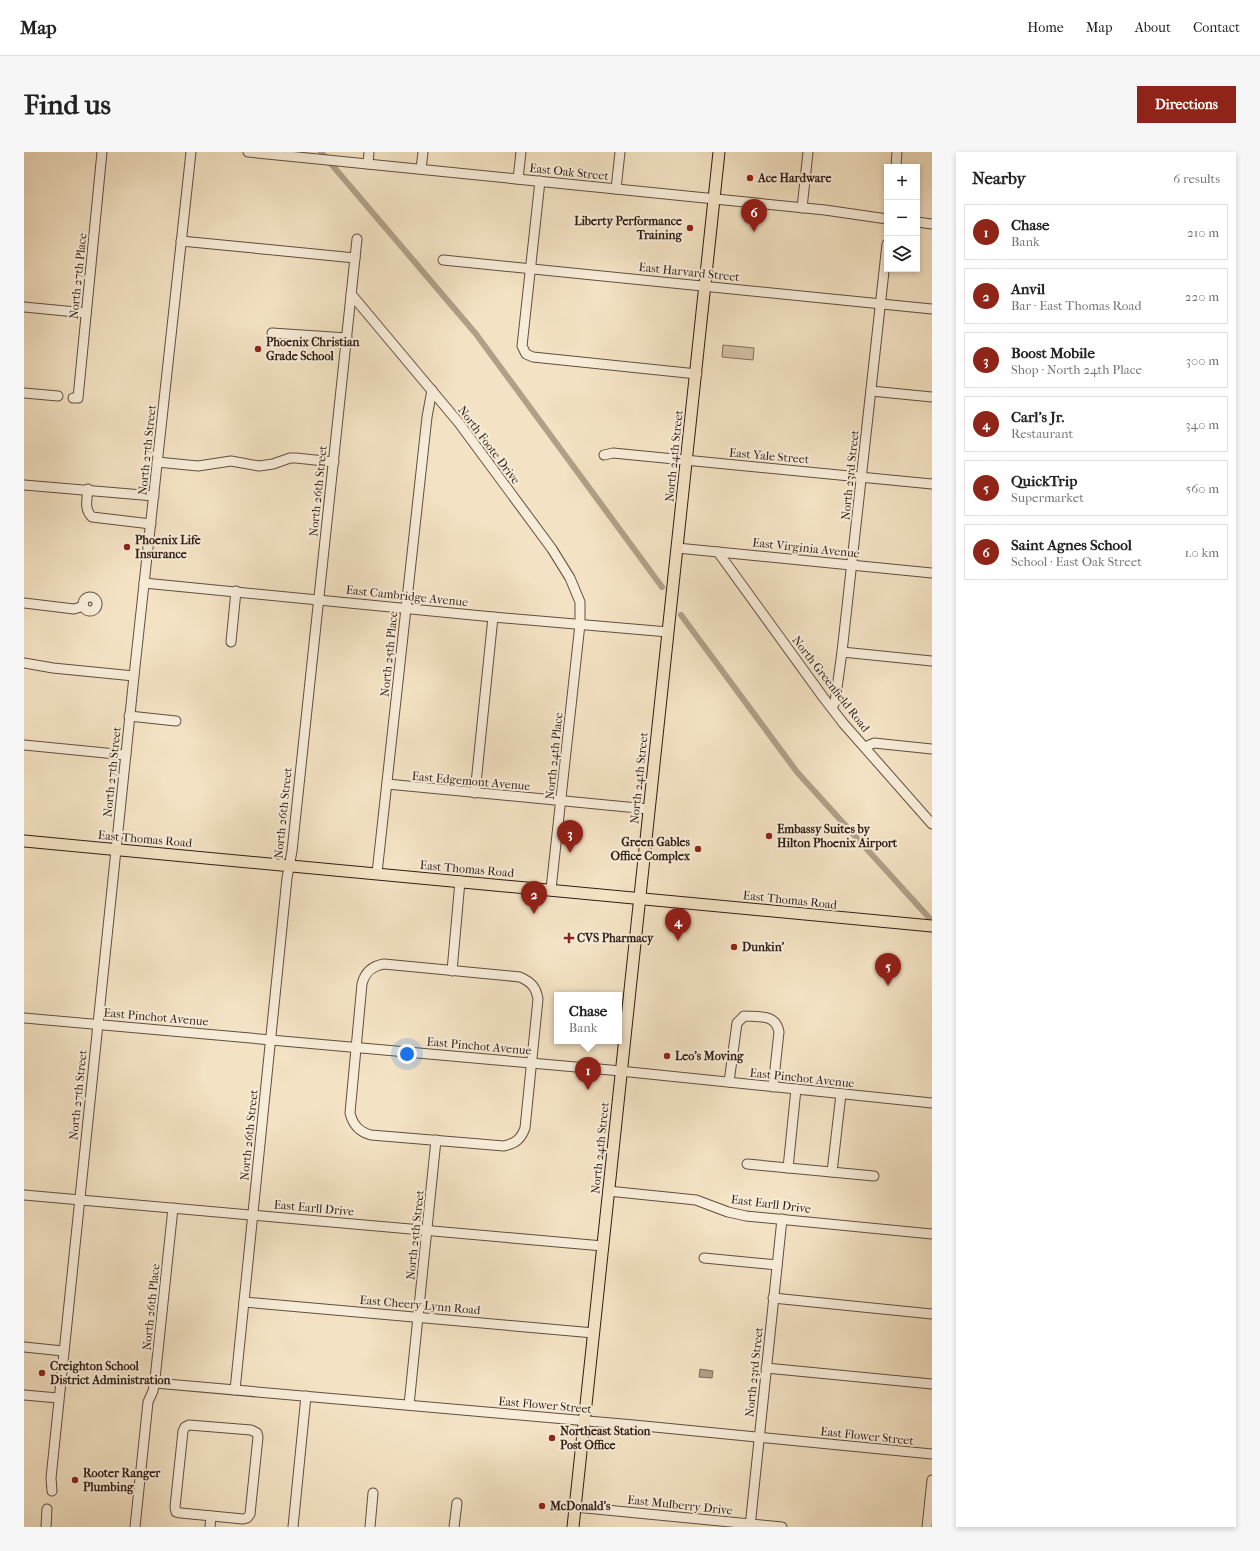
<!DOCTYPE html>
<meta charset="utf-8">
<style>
:root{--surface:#fff;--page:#f6f6f6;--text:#222;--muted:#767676;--line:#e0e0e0;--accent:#8f2418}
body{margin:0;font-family:"IM FELL French Canon",serif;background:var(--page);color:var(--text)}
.controls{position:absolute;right:12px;top:12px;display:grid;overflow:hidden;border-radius:0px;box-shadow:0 2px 6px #0003}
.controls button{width:36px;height:36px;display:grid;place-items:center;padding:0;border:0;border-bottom:1px solid var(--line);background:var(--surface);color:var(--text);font:20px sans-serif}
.you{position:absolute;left:383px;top:902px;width:14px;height:14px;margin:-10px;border:3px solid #fff;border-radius:50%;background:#1a73e8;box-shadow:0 0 0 6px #1a73e833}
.badge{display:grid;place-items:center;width:26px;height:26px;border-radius:50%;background:var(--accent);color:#fff;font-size:13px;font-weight:700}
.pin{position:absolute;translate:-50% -33px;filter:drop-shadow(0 1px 2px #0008)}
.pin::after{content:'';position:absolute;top:21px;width:14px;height:12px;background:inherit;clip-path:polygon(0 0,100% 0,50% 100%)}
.popup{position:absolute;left:530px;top:840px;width:68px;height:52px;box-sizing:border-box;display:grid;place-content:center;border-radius:0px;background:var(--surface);filter:drop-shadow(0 1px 3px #0005);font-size:13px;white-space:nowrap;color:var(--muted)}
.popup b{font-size:15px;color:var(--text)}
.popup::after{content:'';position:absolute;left:50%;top:100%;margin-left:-8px;border:8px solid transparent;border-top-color:var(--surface)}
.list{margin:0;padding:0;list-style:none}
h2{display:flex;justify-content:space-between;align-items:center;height:52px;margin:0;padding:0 16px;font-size:17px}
h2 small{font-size:13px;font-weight:400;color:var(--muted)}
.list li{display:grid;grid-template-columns:26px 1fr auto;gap:12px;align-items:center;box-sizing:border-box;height:56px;margin:0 8px 8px;padding:0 8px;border:1px solid var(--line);border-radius:0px}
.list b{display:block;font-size:15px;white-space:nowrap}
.list p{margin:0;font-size:13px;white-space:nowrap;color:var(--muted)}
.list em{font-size:13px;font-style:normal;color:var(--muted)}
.icon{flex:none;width:22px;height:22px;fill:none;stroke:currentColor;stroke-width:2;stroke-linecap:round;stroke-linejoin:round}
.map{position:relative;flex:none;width:908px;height:1375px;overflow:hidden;border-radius:0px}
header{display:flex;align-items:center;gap:24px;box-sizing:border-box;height:56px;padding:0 20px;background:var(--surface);border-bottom:1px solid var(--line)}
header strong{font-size:19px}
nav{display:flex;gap:22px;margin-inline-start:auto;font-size:14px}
.intro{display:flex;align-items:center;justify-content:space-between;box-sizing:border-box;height:96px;padding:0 24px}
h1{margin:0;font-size:28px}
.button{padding:10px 18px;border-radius:0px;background:var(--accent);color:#fff;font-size:14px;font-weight:700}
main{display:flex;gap:24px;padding:0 24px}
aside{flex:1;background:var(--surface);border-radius:0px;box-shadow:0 2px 6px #0003}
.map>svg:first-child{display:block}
</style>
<header>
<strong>Map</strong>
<nav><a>Home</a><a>Map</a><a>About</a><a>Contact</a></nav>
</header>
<div class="intro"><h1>Find us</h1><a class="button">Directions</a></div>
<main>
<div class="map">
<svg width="908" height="1375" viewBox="0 0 908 1375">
<rect width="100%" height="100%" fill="#f3e2c3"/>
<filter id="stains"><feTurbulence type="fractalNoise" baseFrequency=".005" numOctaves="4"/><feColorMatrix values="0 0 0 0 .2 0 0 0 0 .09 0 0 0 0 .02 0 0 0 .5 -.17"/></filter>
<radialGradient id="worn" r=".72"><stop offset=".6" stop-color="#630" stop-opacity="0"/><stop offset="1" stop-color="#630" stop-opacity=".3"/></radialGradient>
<polygon fill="#d2c0a5" stroke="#816e5c" points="699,193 730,196 729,208 698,205"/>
<polygon fill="#b19f88" stroke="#7d6b5a" points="676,1217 689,1219 688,1226 675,1225"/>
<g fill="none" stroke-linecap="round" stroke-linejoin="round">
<g stroke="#b19f88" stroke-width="6">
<polyline points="297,0 452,182 638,435"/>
<polyline points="657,463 773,620 908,769"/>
</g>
<defs>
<g id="minor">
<polyline points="224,0 801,58 863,67"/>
<polyline points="344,12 345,0"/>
<polyline points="872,15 873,0"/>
<polyline points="397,17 399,0"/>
<polyline points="494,27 497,0"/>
<polyline points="516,29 498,194 502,202 509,205 673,222"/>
<polyline points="592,37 596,0"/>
<polyline points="778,56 784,0"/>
<polyline points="893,70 908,72"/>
<polyline points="157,89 331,106"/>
<polyline points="419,108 908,157"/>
<polyline points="327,142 435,271 528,397 546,426 556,450 556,472 527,737"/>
<polyline points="0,155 62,161"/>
<polyline points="248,181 323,186"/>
<polyline points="847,239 908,245"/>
<polyline points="0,241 34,244"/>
<polyline points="49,246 54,246 78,0"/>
<polyline points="580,303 589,301 908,332"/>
<polyline points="133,310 174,314 207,309 235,314 249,312 266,306 272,306 310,310"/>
<polyline points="0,333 130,344"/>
<path d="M 64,337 C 63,348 60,357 68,365 L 127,372"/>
<polyline points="653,396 908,421"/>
<polyline points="694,400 799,545 819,571 908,672"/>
<polyline points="120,431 469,465 644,480"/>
<circle cx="66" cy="452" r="7"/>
<polyline points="0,451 50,457 60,454"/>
<polyline points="207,490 212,439"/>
<polyline points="818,500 908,509"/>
<polyline points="0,511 29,516 110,524"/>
<polyline points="808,556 811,550 818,500 863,92"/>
<polyline points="105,564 152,569"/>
<polyline points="0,593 102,603"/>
<polyline points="841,595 850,591 908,597"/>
<polyline points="363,632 624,657"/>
<polyline points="451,641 469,465"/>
<polyline points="353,721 403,265 408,238"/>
<path d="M 360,812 L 496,825 C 507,830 512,835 514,847 L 501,976 C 497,987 492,991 480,994 L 347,983 C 335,980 329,973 326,961 L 338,832 C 341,820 348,814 360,812 Z"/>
<polyline points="428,819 436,729"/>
<polyline points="0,866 586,918 908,951"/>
<path d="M 705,930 L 713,871 L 720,864 C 736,865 752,862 755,880 L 749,935"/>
<polyline points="723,1012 850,1024"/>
<polyline points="764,1016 772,937"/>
<polyline points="808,1020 817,942"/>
<polyline points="584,1039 672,1048 704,1060 722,1064 908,1082"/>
<polyline points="0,1043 579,1094"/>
<polyline points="680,1106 753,1113"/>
<polyline points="749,1146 908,1162"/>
<polyline points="220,1150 570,1181"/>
<polyline points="0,1195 39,1199"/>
<polyline points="742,1216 908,1232"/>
<polyline points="131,1231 610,1273 908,1302"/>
<polyline points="211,1238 263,726 268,699 333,87"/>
<polyline points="0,1243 34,1246"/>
<polyline points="385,1253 412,988"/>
<polygon points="165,1273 227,1278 233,1281 234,1285 226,1362 223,1366 219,1367 157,1361 152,1360 151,1355 159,1279 161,1275"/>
<polyline points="28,1339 27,1326 110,524 167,0"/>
<polyline points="551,1355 758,1375"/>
<polyline points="22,1375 23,1357"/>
<polyline points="111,1375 124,1250 129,1239 131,1227 149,1056"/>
<polyline points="186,1375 187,1364"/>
<polyline points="269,1375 282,1244"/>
<polyline points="346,1375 349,1341"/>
<polyline points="430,1375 433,1351"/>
<polyline points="726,1375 758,1067"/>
<polyline points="903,1375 908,1328"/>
</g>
<g id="major">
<polyline points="0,689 908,774"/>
<polyline points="549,1375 695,0"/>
</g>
</defs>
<use href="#minor" stroke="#614e40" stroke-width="11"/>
<use href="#major" stroke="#301c14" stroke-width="13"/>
<use href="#minor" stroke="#f7ecd8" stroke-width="9"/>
<use href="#major" stroke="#f3e2c3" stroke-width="11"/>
</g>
<g fill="#8f2418" stroke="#f7ecd8" stroke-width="1.5">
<circle cx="726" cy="26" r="4"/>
<circle cx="666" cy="76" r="4"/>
<circle cx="234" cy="197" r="4"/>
<circle cx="103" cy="395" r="4"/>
<circle cx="745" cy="684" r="4"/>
<circle cx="674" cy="697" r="4"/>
<path d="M543 780h4v4h4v4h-4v4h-4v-4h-4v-4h4z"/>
<circle cx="710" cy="795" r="4"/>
<circle cx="643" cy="904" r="4"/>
<circle cx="18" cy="1221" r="4"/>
<circle cx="528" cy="1286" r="4"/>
<circle cx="51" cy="1328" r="4"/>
<circle cx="518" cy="1354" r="4"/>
</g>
<g text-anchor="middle" stroke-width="4" stroke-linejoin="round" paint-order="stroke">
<g font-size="12" fill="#301c14" stroke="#f7ecd8">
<text transform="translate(545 20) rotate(6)" y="4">East Oak Street</text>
<text transform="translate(665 120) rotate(6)" y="4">East Harvard Street</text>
<text transform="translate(54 124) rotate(-84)" y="4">North 27th Place</text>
<text transform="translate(465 293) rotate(53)" y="4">North Foote Drive</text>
<text transform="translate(123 298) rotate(-84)" y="4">North 27th Street</text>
<text transform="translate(650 304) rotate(-84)" y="4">North 24th Street</text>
<text transform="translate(745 304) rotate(5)" y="4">East Yale Street</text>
<text transform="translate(826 323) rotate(-84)" y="4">North 23rd Street</text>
<text transform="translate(294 339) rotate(-84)" y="4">North 26th Street</text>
<text transform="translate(782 396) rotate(6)" y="4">East Virginia Avenue</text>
<text transform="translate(383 444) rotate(6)" y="4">East Cambridge Avenue</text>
<text transform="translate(365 502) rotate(-84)" y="4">North 25th Place</text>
<text transform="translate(807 532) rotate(52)" y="4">North Greenfield Road</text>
<text transform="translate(530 604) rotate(-84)" y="4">North 24th Place</text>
<text transform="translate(88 620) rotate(-84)" y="4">North 27th Street</text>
<text transform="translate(615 626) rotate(-84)" y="4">North 24th Street</text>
<text transform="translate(447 629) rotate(5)" y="4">East Edgemont Avenue</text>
<text transform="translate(259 661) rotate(-84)" y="4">North 26th Street</text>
<text transform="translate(121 687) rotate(5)" y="4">East Thomas Road</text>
<text transform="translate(443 717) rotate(5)" y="4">East Thomas Road</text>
<text transform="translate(766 748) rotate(6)" y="4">East Thomas Road</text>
<text transform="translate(132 865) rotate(5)" y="4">East Pinchot Avenue</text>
<text transform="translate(455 894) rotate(5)" y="4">East Pinchot Avenue</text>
<text transform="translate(778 926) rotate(6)" y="4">East Pinchot Avenue</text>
<text transform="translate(54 943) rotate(-84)" y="4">North 27th Street</text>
<text transform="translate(225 983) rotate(-84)" y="4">North 26th Street</text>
<text transform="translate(576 996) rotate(-84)" y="4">North 24th Street</text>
<text transform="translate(747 1052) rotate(7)" y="4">East Earll Drive</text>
<text transform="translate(290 1056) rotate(5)" y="4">East Earll Drive</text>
<text transform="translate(391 1083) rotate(-84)" y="4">North 25th Street</text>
<text transform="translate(396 1153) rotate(5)" y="4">East Cheery Lynn Road</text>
<text transform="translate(127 1155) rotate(-84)" y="4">North 26th Place</text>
<text transform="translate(730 1220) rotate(-84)" y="4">North 23rd Street</text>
<text transform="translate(521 1253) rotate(5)" y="4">East Flower Street</text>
<text transform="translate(843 1284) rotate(6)" y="4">East Flower Street</text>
<text transform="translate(656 1353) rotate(6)" y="4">East Mulberry Drive</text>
</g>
<g font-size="12" font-weight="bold" fill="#301c14" stroke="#f7ecd8" text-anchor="start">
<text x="734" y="30">Ace Hardware</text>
<text x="658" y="73" text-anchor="end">Liberty Performance<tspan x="658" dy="14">Training</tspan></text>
<text x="242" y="194">Phoenix Christian<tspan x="242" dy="14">Grade School</tspan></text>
<text x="111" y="392">Phoenix Life<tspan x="111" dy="14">Insurance</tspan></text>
<text x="753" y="681">Embassy Suites by<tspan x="753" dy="14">Hilton Phoenix Airport</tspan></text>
<text x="666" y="694" text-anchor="end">Green Gables<tspan x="666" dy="14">Office Complex</tspan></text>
<text x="553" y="790">CVS Pharmacy</text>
<text x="718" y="799">Dunkin'</text>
<text x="651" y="908">Leo's Moving</text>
<text x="26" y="1218">Creighton School<tspan x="26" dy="14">District Administration</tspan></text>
<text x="536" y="1283">Northeast Station<tspan x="536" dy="14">Post Office</tspan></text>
<text x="59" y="1325">Rooter Ranger<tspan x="59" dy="14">Plumbing</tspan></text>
<text x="526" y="1358">McDonald's</text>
</g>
</g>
<rect width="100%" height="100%" filter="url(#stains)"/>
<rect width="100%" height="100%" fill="url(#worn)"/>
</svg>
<div class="controls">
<button>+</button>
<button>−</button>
<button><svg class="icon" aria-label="layers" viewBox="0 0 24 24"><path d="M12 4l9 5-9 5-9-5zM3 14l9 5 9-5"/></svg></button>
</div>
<div class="you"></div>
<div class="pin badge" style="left:564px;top:938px">1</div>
<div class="popup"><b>Chase</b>Bank</div>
<div class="pin badge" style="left:510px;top:762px">2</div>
<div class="pin badge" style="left:546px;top:701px">3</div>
<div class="pin badge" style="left:654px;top:789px">4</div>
<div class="pin badge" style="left:864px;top:834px">5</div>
<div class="pin badge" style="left:730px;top:80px">6</div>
</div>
<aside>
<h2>Nearby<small>6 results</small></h2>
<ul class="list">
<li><span class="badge">1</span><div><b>Chase</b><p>Bank</p></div><em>210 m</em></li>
<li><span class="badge">2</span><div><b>Anvil</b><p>Bar · East Thomas Road</p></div><em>220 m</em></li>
<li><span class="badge">3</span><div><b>Boost Mobile</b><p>Shop · North 24th Place</p></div><em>300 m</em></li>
<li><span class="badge">4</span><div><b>Carl's Jr.</b><p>Restaurant</p></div><em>340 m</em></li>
<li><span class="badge">5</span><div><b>QuickTrip</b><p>Supermarket</p></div><em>560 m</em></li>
<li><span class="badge">6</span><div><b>Saint Agnes School</b><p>School · East Oak Street</p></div><em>1.0 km</em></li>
</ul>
</aside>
</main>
